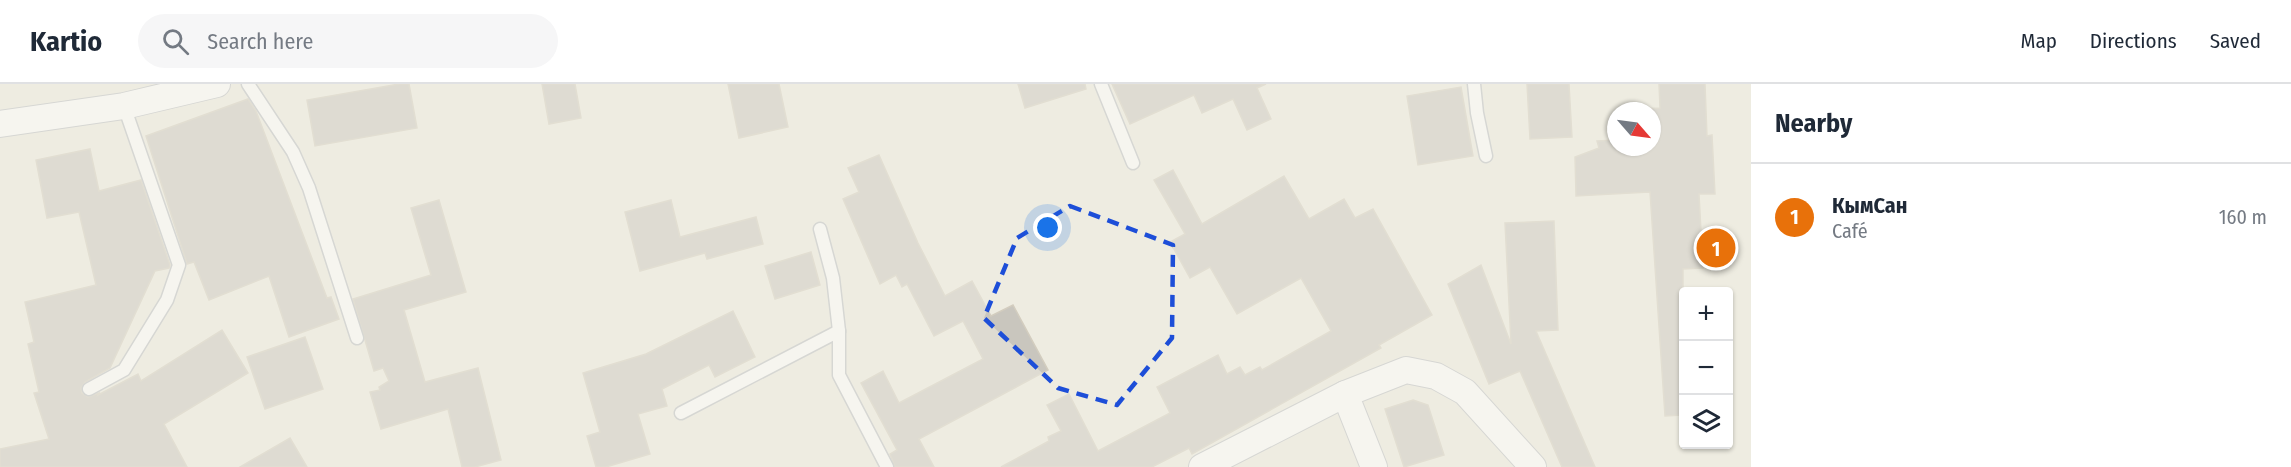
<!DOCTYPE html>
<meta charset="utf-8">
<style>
:root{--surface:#fff;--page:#f6f6f7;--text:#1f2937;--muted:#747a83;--line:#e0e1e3;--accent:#1a73e8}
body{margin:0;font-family:"Fira Sans Condensed",sans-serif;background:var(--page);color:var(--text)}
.controls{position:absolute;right:18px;bottom:18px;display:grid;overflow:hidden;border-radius:6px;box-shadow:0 2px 4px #0004}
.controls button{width:54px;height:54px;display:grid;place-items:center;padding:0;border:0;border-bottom:2px solid var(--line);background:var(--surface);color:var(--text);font:30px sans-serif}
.compass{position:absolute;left:1607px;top:18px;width:54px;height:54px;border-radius:50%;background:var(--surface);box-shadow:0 2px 4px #0004;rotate:118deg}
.you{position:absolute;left:1048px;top:144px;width:21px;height:21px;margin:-15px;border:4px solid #fff;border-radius:50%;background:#1a73e8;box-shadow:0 0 0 9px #1a73e833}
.badge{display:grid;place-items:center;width:39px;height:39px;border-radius:50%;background:var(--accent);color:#fff;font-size:20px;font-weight:700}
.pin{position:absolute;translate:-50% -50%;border:3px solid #fff;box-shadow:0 2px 6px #0006}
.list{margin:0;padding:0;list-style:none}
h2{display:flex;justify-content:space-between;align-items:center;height:78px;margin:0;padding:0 24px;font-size:26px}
h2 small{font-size:20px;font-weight:400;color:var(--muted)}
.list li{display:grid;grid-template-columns:39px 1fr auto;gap:18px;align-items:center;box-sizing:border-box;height:108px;padding:0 24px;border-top:2px solid var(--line)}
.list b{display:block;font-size:22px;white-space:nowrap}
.list p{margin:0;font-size:20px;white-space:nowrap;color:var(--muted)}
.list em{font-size:20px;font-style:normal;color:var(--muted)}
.icon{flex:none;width:33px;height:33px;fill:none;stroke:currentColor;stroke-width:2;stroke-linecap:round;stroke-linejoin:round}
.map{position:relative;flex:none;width:1751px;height:383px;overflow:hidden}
header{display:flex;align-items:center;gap:36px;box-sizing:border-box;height:84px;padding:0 30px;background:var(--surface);border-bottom:2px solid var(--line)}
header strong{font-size:28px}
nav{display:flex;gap:33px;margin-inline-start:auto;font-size:21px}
.search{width:420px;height:54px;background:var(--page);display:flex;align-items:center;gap:15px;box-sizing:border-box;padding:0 21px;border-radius:33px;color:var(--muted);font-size:22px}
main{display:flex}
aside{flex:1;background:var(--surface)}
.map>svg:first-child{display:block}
</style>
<header>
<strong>Kartio</strong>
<div class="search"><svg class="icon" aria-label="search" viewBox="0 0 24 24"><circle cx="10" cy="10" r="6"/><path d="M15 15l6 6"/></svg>Search here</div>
<nav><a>Map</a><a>Directions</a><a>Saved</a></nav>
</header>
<main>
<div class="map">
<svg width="1751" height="383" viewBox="0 0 1751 383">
<rect width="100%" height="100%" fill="#eeece1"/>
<g fill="#c9c6be" stroke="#d3cdbf" stroke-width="1.5">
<polygon points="399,0 409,0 417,44 315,62 307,16"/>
<polygon points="542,0 575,0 581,34 549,40"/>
<polygon points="728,0 779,0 788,43 739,54"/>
<polygon points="1018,0 1085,0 1086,5 1025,24"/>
<polygon points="1112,0 1266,0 1257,4 1271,35 1247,46 1233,15 1202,29 1194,11 1130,40"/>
<polygon points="1527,0 1569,0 1572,53 1530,55"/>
<polygon points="1659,0 1705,0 1707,52 1712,51 1715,110 1699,110 1703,184 1683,185 1683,331 1665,332 1650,108 1576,112 1575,73 1599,64 1597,57 1616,56 1616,63 1652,63 1652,27 1623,25 1660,24"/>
<polygon points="1461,3 1473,72 1418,81 1407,12"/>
<polygon points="248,15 256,27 327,214 331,213 339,235 289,253 269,192 209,216 194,178 187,180 146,52"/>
<polygon points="90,65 99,107 141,96 170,181 169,184 155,187 110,284 85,298 81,304 82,309 88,313 99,309 98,311 138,290 141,297 222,246 248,289 164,340 187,383 0,383 0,365 49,355 34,309 39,308 28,260 34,258 25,218 96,201 79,128 47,134 36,76"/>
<polygon points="879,71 918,159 945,212 972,197 991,232 1013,221 1048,286 919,355 934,383 895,383 890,370 897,366 861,299 883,287 899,319 983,275 963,237 934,252 907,200 902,203 896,191 880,200 843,115 859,108 848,84"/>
<polygon points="1173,86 1202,140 1284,92 1309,135 1344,115 1355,134 1373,125 1432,231 1379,261 1381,264 1192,370 1189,364 1152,383 1001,383 1049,357 1048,353 1061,347 1047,321 1069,310 1098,367 1170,329 1157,303 1218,271 1227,290 1240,283 1245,291 1260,283 1262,286 1331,247 1301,194 1237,230 1210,183 1190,194 1170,158 1185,150 1154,96"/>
<polygon points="439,116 466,208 404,226 425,298 478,284 501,376 475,383 462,383 448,325 381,345 370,308 380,306 379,303 389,297 383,284 374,287 353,215 431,191 411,124"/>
<polygon points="671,116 680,153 756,133 763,160 707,175 705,169 640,187 625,128"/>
<polygon points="1554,137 1558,246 1536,247 1595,383 1562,383 1520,287 1489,300 1448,200 1481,181 1511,260 1505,139"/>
<polygon points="811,168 820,201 775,215 765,182"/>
<polygon points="733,227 755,273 715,293 709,281 662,305 667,322 638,330 650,370 606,383 596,383 587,352 600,348 583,289 646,270"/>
<polygon points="305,253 323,305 265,325 247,273"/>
<polygon points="1413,316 1428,321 1444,371 1404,383 1385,325"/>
<polygon points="290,354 307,383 240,383"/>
</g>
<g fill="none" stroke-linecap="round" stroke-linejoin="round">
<defs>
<g id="service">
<polyline points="248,0 293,68 309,104 357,254"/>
<polyline points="1101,0 1133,79"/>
<polyline points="1474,0 1477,29 1486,72"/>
<polyline points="820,145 833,194 839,247 839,291 887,383"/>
<polyline points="89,305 124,286 167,216 179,181 124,22"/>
<polyline points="681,329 839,247"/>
</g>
<g id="minor">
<polyline points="0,40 124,22 217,0"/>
<polyline points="1345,310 1374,383"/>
<polyline points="1202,383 1345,310 1406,286 1436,292 1465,308 1533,383"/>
</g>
</defs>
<use href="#service" stroke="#b9bcc2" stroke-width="15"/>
<use href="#minor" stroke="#b9bcc2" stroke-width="28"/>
<use href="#service" stroke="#fff" stroke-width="12"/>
<use href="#minor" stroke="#fff" stroke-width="26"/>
</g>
<path d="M0 0H1751V383H0ZM 1070,122 L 1173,161 L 1172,254 L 1117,321 L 1058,304 L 984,234 L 1017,154 Z" fill="#eeece1" fill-opacity=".55" fill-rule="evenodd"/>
<path fill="none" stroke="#1d4ed8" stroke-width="4.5" stroke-dasharray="12 8" stroke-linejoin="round" d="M 1070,122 L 1173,161 L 1172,254 L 1117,321 L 1058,304 L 984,234 L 1017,154 Z"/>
</svg>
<div class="controls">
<button>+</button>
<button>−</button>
<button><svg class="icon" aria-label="layers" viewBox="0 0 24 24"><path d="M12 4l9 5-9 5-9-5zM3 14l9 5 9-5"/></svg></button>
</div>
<svg class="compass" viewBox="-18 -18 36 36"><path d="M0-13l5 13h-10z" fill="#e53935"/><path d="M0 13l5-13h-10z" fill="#747a83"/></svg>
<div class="you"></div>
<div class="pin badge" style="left:1716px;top:164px;background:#e8710a">1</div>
</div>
<aside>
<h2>Nearby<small></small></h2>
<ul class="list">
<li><span class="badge" style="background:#e8710a">1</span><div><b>КымСан</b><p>Café</p></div><em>160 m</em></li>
</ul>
</aside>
</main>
